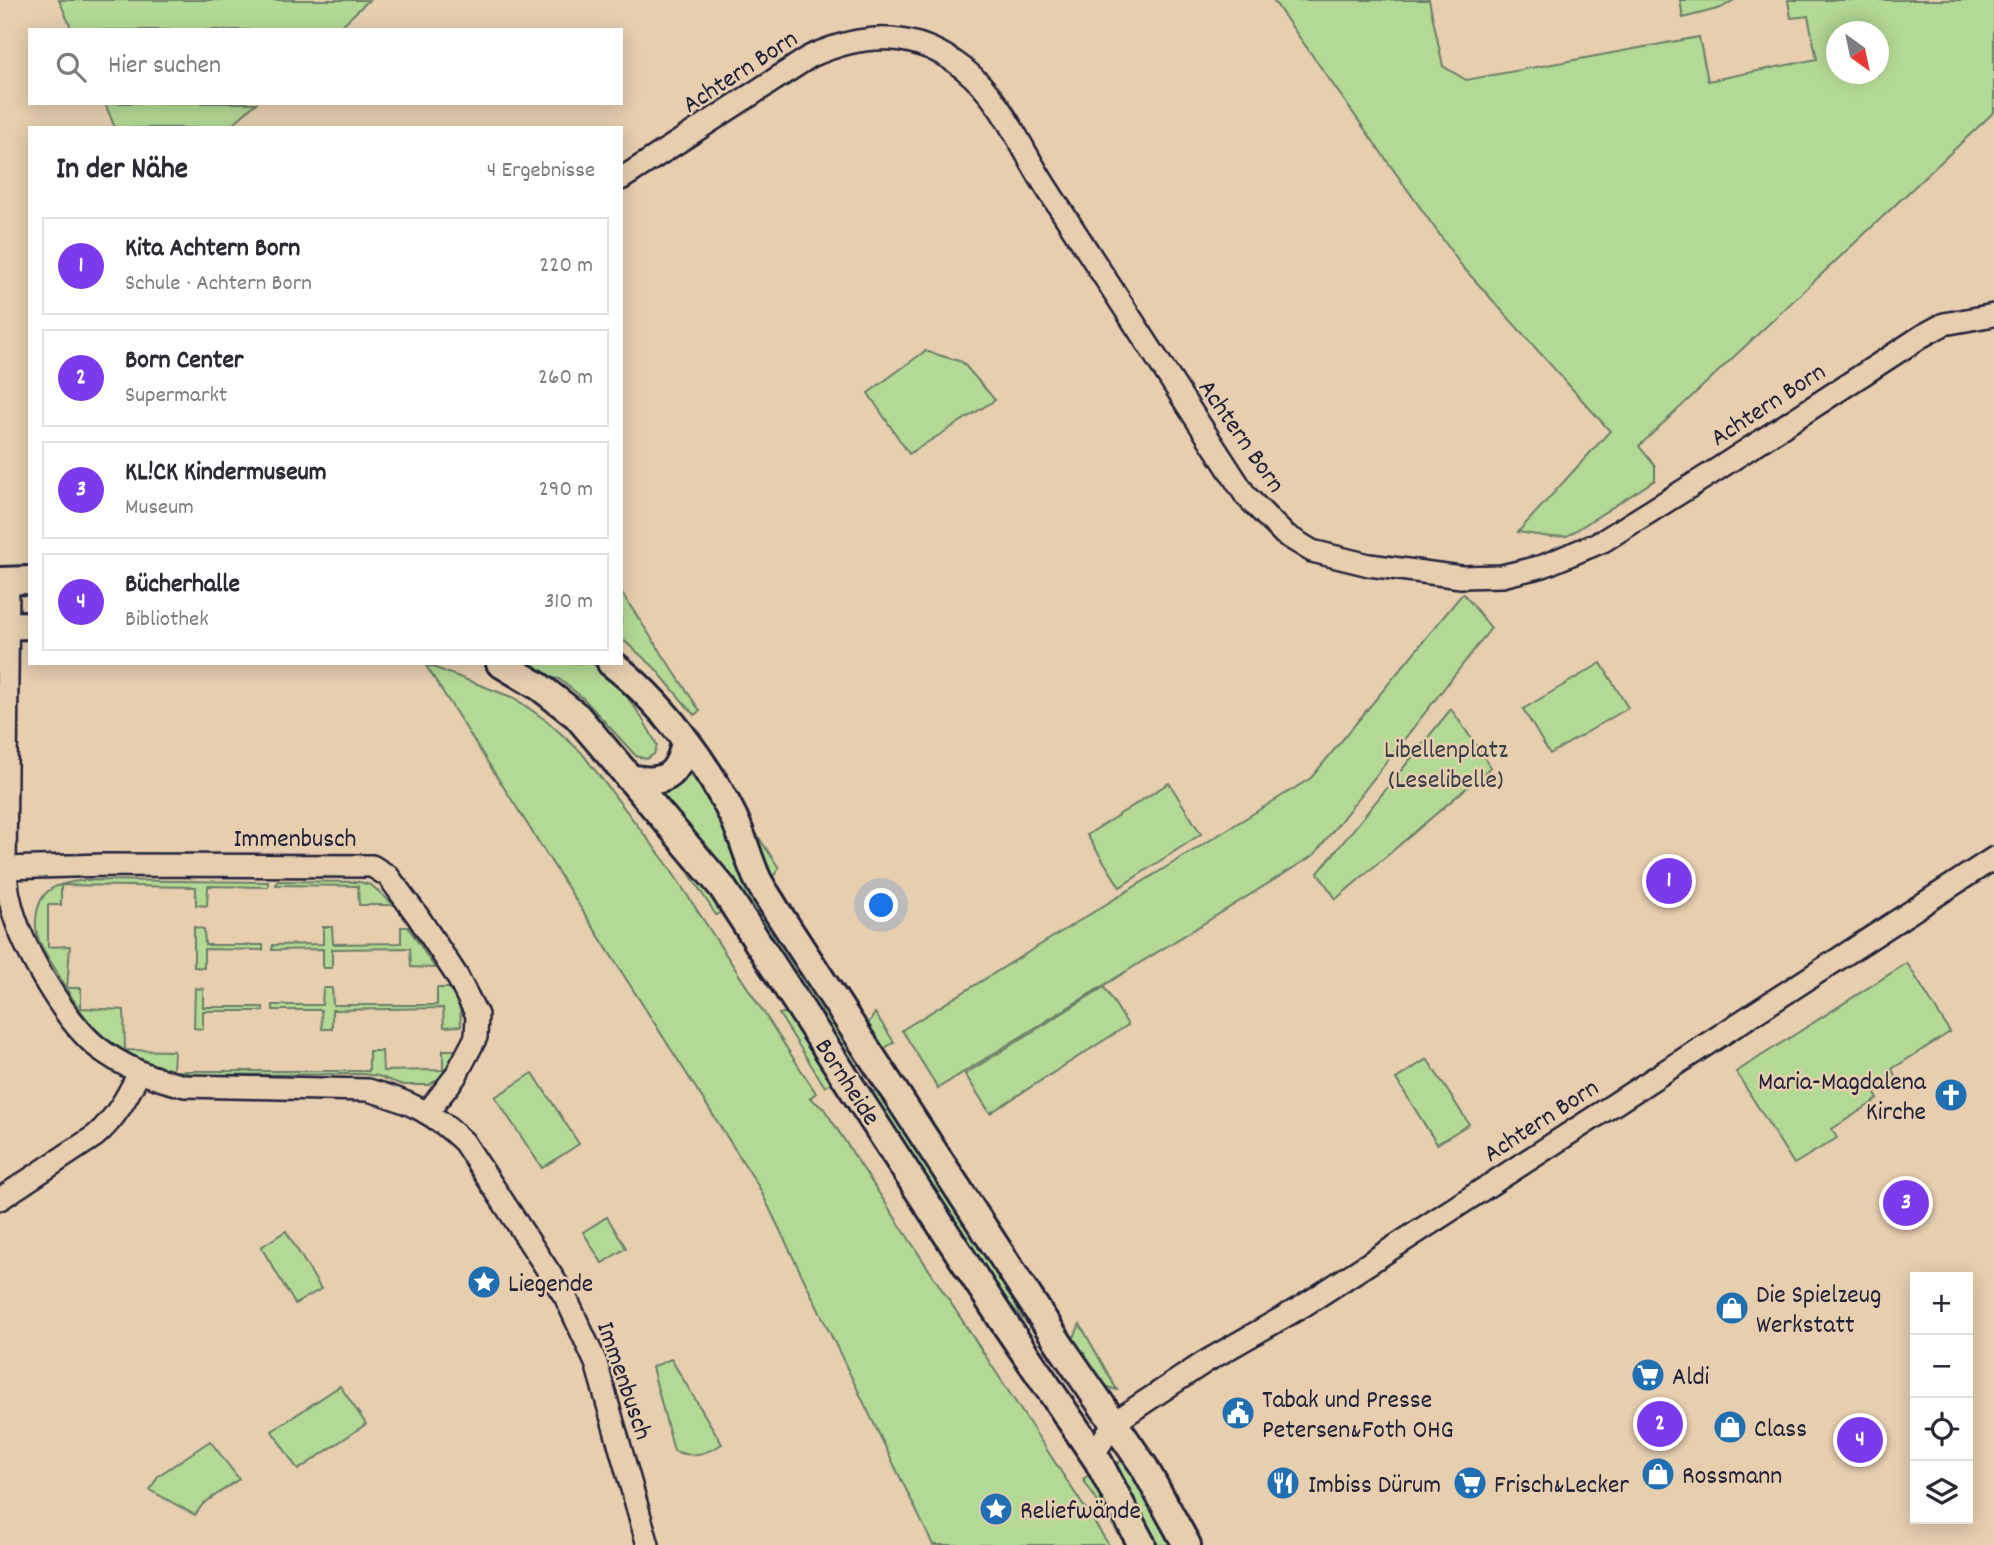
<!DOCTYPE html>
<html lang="de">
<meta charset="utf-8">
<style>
:root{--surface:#fff;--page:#f7f7f7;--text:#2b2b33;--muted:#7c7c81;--line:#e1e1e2;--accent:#7c3aed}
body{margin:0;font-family:Dekko,sans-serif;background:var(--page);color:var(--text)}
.controls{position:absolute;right:21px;bottom:21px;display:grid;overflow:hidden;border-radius:0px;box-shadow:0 4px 18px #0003}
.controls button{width:63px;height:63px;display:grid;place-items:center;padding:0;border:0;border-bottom:2px solid var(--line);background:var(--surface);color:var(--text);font:35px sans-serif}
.compass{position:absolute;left:1826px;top:21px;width:63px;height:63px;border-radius:50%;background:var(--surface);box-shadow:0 4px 18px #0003;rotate:147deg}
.you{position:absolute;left:882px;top:906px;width:24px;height:24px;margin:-18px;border:5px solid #fff;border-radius:50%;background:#1a73e8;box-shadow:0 0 0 10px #1a73e833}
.badge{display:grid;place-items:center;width:46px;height:46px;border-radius:50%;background:var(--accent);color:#fff;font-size:23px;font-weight:700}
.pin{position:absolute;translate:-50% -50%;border:4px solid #fff;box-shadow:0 2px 7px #0006}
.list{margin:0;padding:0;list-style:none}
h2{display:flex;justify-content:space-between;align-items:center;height:91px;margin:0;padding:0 28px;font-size:30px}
h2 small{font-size:23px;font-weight:400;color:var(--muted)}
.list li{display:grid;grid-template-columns:46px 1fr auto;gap:21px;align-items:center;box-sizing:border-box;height:98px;margin:0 14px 14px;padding:0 14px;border:2px solid var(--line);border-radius:0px}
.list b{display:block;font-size:26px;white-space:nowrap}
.list p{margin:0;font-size:23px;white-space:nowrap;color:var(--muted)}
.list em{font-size:23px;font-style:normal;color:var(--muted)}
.icon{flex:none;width:38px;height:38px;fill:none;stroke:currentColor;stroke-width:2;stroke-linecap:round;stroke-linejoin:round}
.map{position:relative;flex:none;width:1994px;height:1545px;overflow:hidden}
.search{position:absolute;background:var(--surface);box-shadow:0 4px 18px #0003;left:28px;top:28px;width:595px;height:77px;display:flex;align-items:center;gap:18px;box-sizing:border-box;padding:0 24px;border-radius:0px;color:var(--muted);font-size:26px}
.panel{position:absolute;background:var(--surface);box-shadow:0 4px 18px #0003;left:28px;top:126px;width:595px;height:539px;border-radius:0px}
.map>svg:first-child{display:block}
</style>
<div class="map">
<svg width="1994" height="1545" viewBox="0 0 1994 1545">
<rect width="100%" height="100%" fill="#e6ceaf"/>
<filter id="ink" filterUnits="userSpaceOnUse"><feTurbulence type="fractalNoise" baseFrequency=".0143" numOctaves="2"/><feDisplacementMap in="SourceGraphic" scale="14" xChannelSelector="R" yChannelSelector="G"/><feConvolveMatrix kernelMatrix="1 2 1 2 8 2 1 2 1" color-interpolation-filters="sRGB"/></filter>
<g filter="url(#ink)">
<g fill="#b3da95" stroke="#6a7e68" stroke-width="2" fill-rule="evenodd">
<polygon points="59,0 369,0 337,30 72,30"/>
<path d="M 1273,0 L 1429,0 L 1443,66 L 1466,80 L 1699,37 L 1708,81 L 1817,59 L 1808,16 L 1791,18 L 1788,0 L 1994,0 L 1994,112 L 1639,446 L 1655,466 L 1655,480 L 1567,536 L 1550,537 L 1518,532 L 1610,431 L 1461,265 ZM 1836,32 L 1878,32 L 1878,74 L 1836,74 Z"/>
<polygon points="1680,0 1734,0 1721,8 1683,18"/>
<polygon points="105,103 256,103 229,128 115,128"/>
<polygon points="925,351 962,362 995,400 909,454 868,393"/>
<polygon points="621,592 700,711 694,715 654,667 621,638"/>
<polygon points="1463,593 1491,628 1314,855 938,1088 902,1030 1311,778"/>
<path d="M 513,663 L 592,663 C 621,684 641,713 657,745 L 654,754 L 646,759 L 636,756 L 584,699 L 559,679 L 533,675 Z"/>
<polygon points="1601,663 1628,708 1550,754 1523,709"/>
<polygon points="425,664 514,698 547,721 581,752 667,864 816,1093 810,1098 824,1109 1109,1545 933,1545 759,1187"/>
<polygon points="1451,709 1491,767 1336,899 1318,873"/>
<polygon points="691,768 864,1061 849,1070 651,796"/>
<polygon points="1169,783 1201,834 1120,887 1087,835"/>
<polygon points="748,821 779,868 768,884"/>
<polygon points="678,856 693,871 725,910 716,915"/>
<path d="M 87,880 L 268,882 L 268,887 L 208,886 L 207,906 L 196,905 L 196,887 L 61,885 L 61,905 L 48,905 L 48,947 L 70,946 L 67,988 L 81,988 L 81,1008 L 124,1010 L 125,1050 L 174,1051 L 173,1071 L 369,1071 L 369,1051 L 382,1051 L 383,1071 L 443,1070 L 443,1050 L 457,1050 L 445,1074 L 429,1085 L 403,1085 L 378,1076 L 363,1074 L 197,1075 C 166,1070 139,1061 113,1043 C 85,1025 70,994 54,967 C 48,957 39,945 37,934 C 34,921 37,903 46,893 C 56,883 74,882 87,880 Z"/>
<polygon points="277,881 359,882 371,885 394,905 359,905 358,886 276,885"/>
<polygon points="194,927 204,929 205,945 263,945 263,950 204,949 204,968 194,967"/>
<polygon points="323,927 332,927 333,944 401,943 401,927 408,927 435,968 411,967 410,948 332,949 332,968 323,968 323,949 272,950 273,945 323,944"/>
<polygon points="1907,963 1950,1032 1892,1069 1896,1078 1874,1092 1878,1099 1832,1129 1837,1138 1794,1164 1736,1072"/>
<polygon points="1104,987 1128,1025 990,1113 965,1074"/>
<polygon points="195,988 203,989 203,1007 263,1007 263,1011 203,1011 203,1029 194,1028"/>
<polygon points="323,988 332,988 333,1005 437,1005 437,988 450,988 460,1006 461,1026 444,1027 443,1008 332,1010 332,1029 322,1029 321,1010 273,1010 273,1005 322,1005"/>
<polygon points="794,1011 838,1079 825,1087 779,1014"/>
<polygon points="875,1013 894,1042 876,1054 863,1032"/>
<polygon points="1427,1059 1469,1124 1437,1144 1396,1079"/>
<polygon points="533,1073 579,1144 542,1168 495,1097"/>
<polygon points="881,1087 1047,1346 972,1261 865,1096"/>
<polygon points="607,1217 626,1248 602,1263 583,1232"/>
<polygon points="286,1231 321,1289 295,1304 261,1247"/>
<path d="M 1080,1324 L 1117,1390 C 1095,1386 1083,1363 1070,1346 Z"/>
<path d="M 671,1359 L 722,1444 C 706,1454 692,1458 674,1451 L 652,1367 Z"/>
<polygon points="340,1386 366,1424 298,1470 272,1431"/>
<polygon points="210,1441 239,1479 203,1504 195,1515 150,1490 158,1476"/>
<polygon points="1120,1461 1125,1462 1131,1468 1172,1545 1150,1545 1115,1466"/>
<polygon points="1092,1473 1129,1542 1125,1544 1083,1479"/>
</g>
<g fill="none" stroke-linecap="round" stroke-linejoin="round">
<defs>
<g id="minor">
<path d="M 621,179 L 811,56 C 865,32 916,30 964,69 C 1003,100 1021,149 1048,190 C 1114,292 1180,394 1246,496 L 1284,534 L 1312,551 L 1369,565 L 1461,577 L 1502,576 L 1543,566 L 1603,541 L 1710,474 L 1922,336 L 1944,324 L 1994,315"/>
<path d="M 8,581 L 5,868 C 7,878 7,889 10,900 C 19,943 63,1019 97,1047 C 124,1068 153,1079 185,1086 L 368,1090 C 409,1101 434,1113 464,1142 L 566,1298 L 596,1363 L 648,1545"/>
<polyline points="5,868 104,865 372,866 388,876 417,915 457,976 477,1015 476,1037 455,1077 427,1113"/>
<path d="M 0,1199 L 95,1136 C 116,1118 127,1097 139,1073"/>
<polyline points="1093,1455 1114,1423 1140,1405 1205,1362 1303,1306 1994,858"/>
</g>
<g id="tertiary">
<polyline points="0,581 30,580"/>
<polyline points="0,626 30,625"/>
<polyline points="500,663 540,687 577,716 722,887 1001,1318 1098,1461 1142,1545"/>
<path d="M 611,663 C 660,700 707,763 734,818 C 743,837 748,858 757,878 C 762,889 770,899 776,910 L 1062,1348 L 1143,1465 L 1187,1545"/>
<path d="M 629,778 C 663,785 678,778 685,742"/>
</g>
</defs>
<use href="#minor" stroke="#22223b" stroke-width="26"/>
<use href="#tertiary" stroke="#22223b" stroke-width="32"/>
<use href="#minor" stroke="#e6ceaf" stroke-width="21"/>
<use href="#tertiary" stroke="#e6ceaf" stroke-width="26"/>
</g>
</g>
<defs>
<symbol id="church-disc" viewBox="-11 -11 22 22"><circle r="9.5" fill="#1f6fb2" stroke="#e6ceaf"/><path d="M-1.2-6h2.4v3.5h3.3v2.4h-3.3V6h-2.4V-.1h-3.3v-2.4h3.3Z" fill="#fff"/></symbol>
<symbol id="sight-disc" viewBox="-11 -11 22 22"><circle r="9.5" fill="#1f6fb2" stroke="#e6ceaf"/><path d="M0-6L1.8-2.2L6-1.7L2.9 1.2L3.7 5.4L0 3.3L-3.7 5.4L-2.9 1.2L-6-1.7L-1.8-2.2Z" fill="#fff"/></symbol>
<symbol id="shop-disc" viewBox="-11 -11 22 22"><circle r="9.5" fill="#1f6fb2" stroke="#e6ceaf"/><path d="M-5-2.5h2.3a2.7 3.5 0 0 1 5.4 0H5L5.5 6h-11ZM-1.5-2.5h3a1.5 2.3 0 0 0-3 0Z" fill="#fff"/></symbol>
<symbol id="supermarket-disc" viewBox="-11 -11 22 22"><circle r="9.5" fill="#1f6fb2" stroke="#e6ceaf"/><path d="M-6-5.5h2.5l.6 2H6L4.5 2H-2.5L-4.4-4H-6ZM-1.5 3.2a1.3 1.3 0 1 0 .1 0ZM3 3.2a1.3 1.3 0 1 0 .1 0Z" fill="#fff"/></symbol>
<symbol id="civic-disc" viewBox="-11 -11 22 22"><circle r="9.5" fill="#1f6fb2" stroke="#e6ceaf"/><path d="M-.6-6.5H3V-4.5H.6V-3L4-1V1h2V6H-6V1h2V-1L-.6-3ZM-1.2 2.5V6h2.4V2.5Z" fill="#fff"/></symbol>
<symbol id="restaurant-disc" viewBox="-11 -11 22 22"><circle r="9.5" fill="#1f6fb2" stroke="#e6ceaf"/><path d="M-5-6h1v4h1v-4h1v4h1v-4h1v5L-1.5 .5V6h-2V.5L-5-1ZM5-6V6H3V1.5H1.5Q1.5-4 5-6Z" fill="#fff"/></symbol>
</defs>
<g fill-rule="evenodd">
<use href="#church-disc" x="1932" y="1076" width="38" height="38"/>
<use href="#sight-disc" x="465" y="1263" width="38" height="38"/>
<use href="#shop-disc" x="1713" y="1289" width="38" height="38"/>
<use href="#supermarket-disc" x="1629" y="1356" width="38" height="38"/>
<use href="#civic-disc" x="1219" y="1394" width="38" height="38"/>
<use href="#shop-disc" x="1711" y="1408" width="38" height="38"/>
<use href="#shop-disc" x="1639" y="1455" width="38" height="38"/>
<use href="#restaurant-disc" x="1264" y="1464" width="38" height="38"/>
<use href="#supermarket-disc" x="1451" y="1464" width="38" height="38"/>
<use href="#sight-disc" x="977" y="1490" width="38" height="38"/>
</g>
<g text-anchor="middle" stroke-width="5" stroke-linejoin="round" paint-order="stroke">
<g font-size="26" fill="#22223b" stroke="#e6ceaf">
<text transform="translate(739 70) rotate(-33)" y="9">Achtern Born</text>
<text transform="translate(1767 403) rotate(-33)" y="9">Achtern Born</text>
<text transform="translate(1243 435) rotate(55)" y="9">Achtern Born</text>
<text x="295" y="846">Immenbusch</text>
<text transform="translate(849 1081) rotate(57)" y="9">Bornheide</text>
<text transform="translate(1540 1119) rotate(-33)" y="9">Achtern Born</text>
<text transform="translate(626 1380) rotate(71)" y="9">Immenbusch</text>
</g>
<g font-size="26" fill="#383e48" stroke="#e6ceaf">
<text x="1446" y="757">Libellenplatz<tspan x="1446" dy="30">(Leselibelle)</tspan></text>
</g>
<g font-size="26" fill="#22223b" stroke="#e6ceaf" text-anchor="start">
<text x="1926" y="1089" text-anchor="end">Maria-Magdalena<tspan x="1926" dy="30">Kirche</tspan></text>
<text x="508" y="1291">Liegende</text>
<text x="1756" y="1302">Die Spielzeug<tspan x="1756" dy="30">Werkstatt</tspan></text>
<text x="1672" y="1384">Aldi</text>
<text x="1262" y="1407">Tabak und Presse<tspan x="1262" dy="30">Petersen&amp;Foth OHG</tspan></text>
<text x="1754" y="1436">Class</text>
<text x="1682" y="1483">Rossmann</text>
<text x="1308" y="1492">Imbiss Dürum</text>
<text x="1494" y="1492">Frisch&amp;Lecker</text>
<text x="1020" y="1518">Reliefwände</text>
</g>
</g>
</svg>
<div class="controls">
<button>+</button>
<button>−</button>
<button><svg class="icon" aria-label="locate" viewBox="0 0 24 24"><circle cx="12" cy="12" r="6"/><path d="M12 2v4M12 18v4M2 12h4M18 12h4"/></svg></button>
<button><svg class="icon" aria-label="layers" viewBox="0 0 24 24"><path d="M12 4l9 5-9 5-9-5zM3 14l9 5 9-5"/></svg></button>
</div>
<svg class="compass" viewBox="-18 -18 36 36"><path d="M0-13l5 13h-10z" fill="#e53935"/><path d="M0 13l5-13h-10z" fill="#7c7c81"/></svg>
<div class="you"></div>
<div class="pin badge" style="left:1669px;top:881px">1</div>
<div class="pin badge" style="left:1660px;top:1424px">2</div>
<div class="pin badge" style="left:1906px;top:1203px">3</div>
<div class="pin badge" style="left:1860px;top:1440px">4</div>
<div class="search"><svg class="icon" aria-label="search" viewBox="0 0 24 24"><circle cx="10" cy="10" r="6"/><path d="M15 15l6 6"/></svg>Hier suchen</div>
<section class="panel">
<h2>In der Nähe<small>4 Ergebnisse</small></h2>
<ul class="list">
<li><span class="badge">1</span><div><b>Kita Achtern Born</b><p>Schule · Achtern Born</p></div><em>220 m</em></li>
<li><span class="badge">2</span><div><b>Born Center</b><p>Supermarkt</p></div><em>260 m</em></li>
<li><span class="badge">3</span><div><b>KL!CK Kindermuseum</b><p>Museum</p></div><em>290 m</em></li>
<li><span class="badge">4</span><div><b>Bücherhalle</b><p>Bibliothek</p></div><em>310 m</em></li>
</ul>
</section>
</div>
